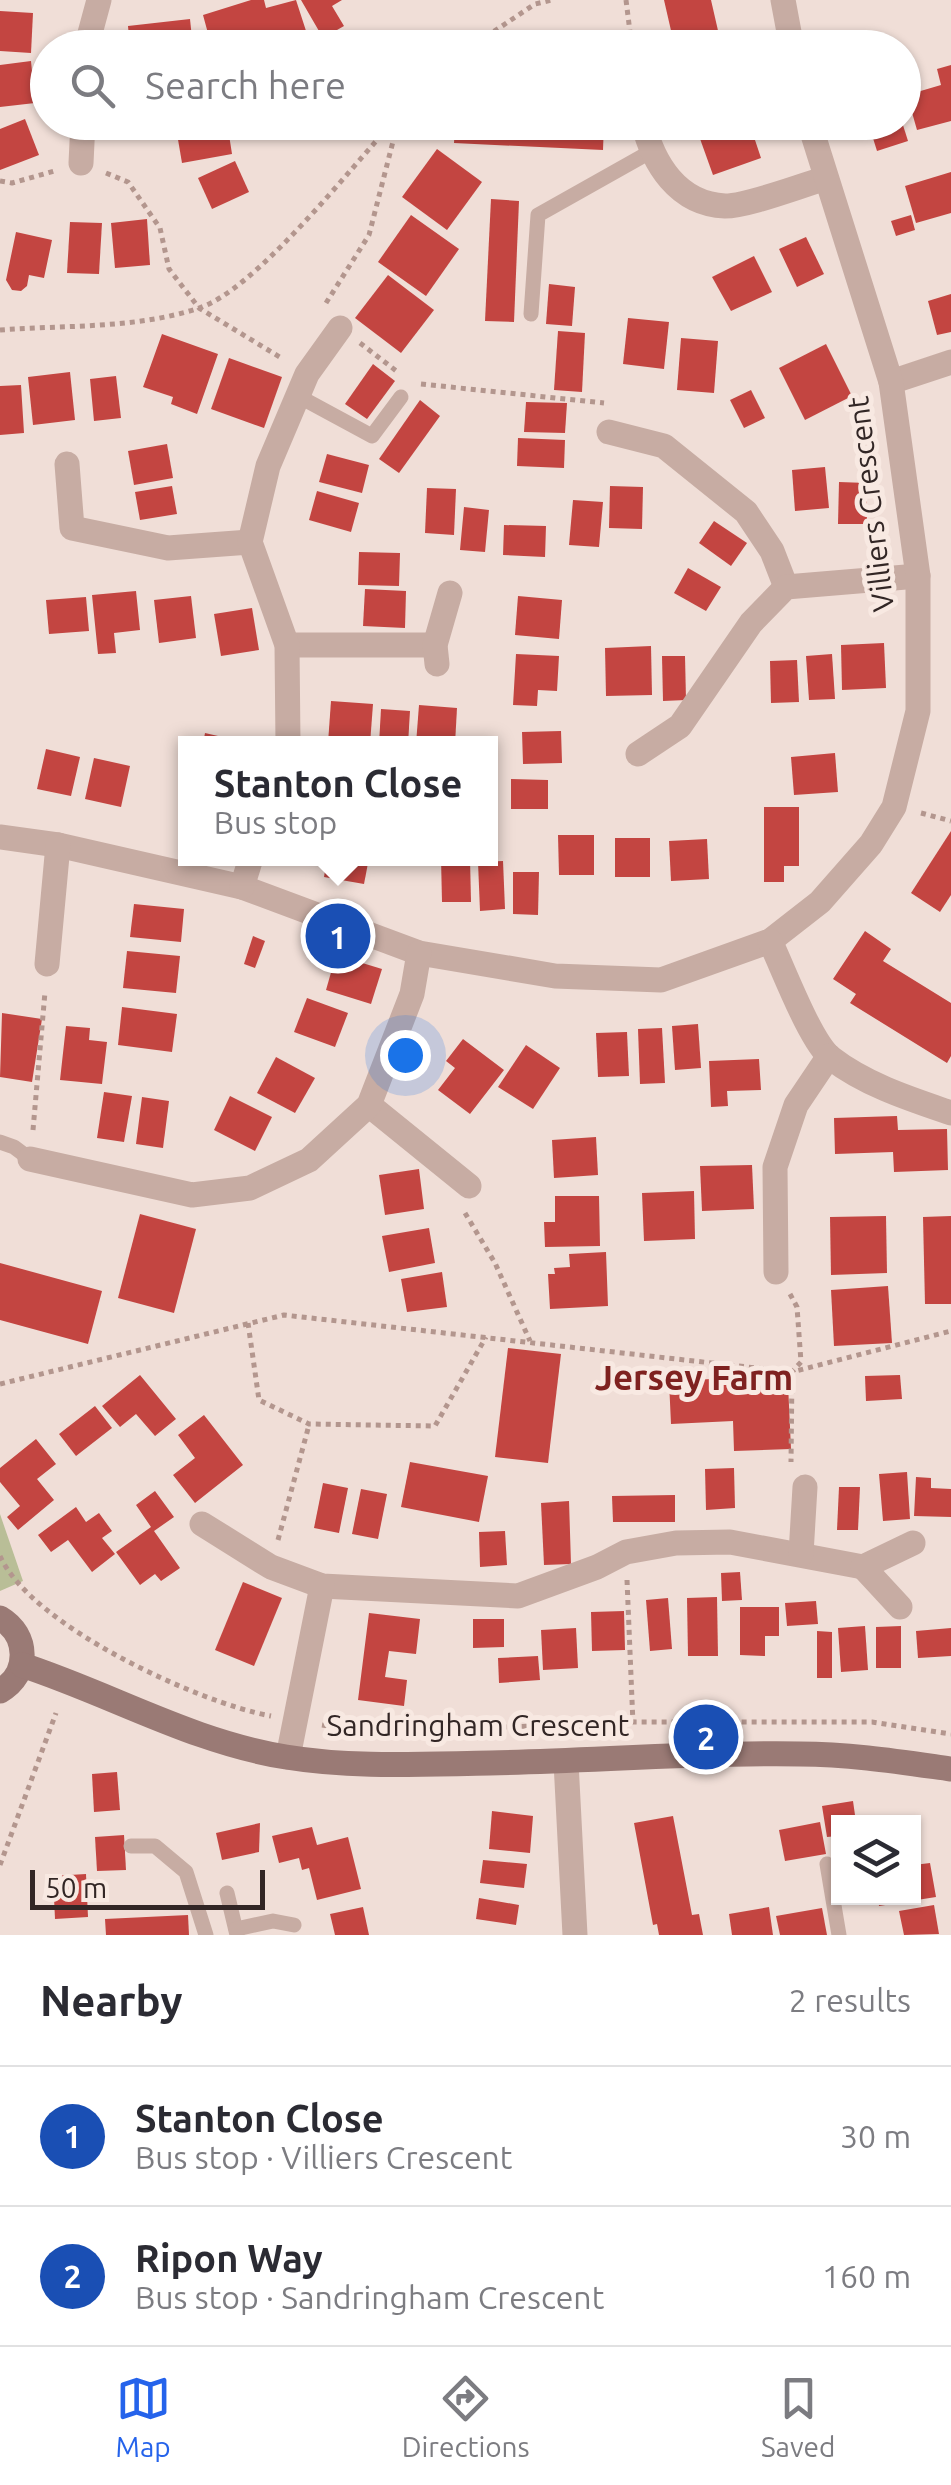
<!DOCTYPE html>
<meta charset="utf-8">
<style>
:root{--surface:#fff;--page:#f7f7f7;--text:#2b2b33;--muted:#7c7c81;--line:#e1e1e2;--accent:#2563eb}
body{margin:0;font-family:Ubuntu,sans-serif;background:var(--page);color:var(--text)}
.controls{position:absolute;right:30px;bottom:30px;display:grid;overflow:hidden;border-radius:0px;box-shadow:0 2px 8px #0004}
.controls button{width:90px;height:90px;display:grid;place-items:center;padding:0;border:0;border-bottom:2px solid var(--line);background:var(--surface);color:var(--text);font:50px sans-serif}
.scale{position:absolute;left:30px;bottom:25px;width:235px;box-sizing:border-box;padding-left:10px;border:5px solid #322625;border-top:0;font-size:28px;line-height:35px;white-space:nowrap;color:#322625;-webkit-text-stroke:8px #f8e9e2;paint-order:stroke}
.you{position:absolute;left:405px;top:1055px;width:35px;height:35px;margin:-25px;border:8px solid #fff;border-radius:50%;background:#1a73e8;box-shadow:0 0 0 15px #1a73e833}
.badge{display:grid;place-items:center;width:65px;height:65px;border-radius:50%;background:var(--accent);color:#fff;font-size:32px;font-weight:700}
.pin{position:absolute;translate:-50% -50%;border:5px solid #fff;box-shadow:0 2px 10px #0006}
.popup{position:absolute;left:178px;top:736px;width:320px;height:130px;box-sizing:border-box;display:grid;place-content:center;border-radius:0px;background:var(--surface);filter:drop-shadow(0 2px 8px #0005);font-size:32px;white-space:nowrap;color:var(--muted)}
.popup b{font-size:38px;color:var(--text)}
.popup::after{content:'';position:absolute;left:50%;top:100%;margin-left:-20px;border:20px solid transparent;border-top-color:var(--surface)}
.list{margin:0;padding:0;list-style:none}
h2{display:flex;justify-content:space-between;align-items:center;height:130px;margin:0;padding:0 40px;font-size:42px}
h2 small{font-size:32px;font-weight:400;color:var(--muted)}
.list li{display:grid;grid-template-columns:65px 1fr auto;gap:30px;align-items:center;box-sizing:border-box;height:140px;padding:0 40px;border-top:2px solid var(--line)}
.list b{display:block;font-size:38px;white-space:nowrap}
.list p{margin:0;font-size:32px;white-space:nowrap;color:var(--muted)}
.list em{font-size:32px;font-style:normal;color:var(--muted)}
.icon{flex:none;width:55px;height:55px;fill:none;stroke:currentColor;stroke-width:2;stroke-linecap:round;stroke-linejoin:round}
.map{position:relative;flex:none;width:951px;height:1935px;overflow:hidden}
.search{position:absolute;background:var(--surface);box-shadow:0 2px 8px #0004;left:30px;right:30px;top:30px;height:110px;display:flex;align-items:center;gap:25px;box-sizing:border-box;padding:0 35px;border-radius:55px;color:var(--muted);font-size:38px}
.sheet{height:410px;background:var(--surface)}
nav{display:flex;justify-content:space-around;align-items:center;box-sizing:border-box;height:140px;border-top:2px solid var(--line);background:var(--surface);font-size:28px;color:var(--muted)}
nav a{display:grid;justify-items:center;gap:5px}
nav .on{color:var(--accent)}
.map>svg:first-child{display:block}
</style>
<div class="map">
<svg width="951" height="1935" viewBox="0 0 951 1935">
<rect width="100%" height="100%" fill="#f0ded7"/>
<polygon fill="#b9be97" points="0,1514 23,1581 0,1591"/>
<g fill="#c34541">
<polygon points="251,0 264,0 266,8 296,0 308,37 274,48 212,48 203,15"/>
<polygon points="301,0 342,0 332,6 344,26 323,38"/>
<polygon points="664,0 711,0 722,48 675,48"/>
<polygon points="0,11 33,13 31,53 0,51"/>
<polygon points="190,19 193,48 130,48 128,26"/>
<polygon points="31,61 35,103 0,107 0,65"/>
<polygon points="951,65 951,121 917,130 907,95 941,85 937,69"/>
<polygon points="25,119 39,155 0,170 0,129"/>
<polygon points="175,122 227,122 232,154 182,163"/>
<polygon points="455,122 604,122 603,150 454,143"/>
<polygon points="694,122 749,122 761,158 713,175"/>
<polygon points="868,122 902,122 908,141 877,151"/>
<polygon points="437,149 482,182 447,230 402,197"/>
<polygon points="235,161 249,192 212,209 198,178"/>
<polygon points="951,172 951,213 916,223 905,186"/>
<polygon points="491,199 519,201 514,322 485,321"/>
<polygon points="411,215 459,249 426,296 378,262"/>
<polygon points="911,215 915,230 896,236 891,221"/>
<polygon points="147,219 150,265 115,268 111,223"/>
<polygon points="70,222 102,223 99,274 67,273"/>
<polygon points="16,232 52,240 44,278 29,275 27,286 21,291 12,290 6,280"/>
<polygon points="806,237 824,274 797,287 779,249"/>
<polygon points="754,256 772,292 731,311 712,277"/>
<polygon points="388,275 434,310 401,353 355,318"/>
<polygon points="549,284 575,287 572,326 546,324"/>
<polygon points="951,294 951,332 937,335 928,301"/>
<polygon points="628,318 669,322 664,369 623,364"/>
<polygon points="558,331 585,333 582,392 554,390"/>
<polygon points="162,334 218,354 197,414 171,404 173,397 143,387"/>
<polygon points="681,338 718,341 714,393 677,390"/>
<polygon points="826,344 852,396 805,420 779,368"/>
<polygon points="229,358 282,377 264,428 211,409"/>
<polygon points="373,364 395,381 367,419 345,404"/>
<polygon points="70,372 75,420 33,425 28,377"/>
<polygon points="116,376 121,418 94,421 90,379"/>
<polygon points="21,385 24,433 0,435 0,386"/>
<polygon points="751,390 765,418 744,428 730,400"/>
<polygon points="420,400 440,416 399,473 379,459"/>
<polygon points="526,402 567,403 565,433 524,432"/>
<polygon points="518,438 565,440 564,468 517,466"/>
<polygon points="167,444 173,478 134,485 128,451"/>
<polygon points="327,454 369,465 362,493 319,482"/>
<polygon points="825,467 829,508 795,511 792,470"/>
<polygon points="839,482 867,483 867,524 838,524"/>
<polygon points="172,486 177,514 140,520 135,492"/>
<polygon points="610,486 643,487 642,529 609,528"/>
<polygon points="427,488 456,489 454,535 425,533"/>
<polygon points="317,491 359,503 351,532 309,520"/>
<polygon points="573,500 603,502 599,547 569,545"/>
<polygon points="464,507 489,510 485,552 460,550"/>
<polygon points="714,521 747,543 731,566 699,543"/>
<polygon points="504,525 546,526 545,557 503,555"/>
<polygon points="359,552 400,553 399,586 358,585"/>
<polygon points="688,568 721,587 706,611 674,593"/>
<polygon points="365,589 406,591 405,628 363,626"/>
<polygon points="136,591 140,630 114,633 116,653 98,654 92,595"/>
<polygon points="191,596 196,638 159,643 154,600"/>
<polygon points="518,596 562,600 559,639 515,635"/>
<polygon points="86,597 89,631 49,634 46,600"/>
<polygon points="252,608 259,650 221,656 214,614"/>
<polygon points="884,643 886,688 842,690 841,645"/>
<polygon points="651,646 652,695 606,696 605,648"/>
<polygon points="516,654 559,656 557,691 538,690 537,706 513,705"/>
<polygon points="832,654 835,699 809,700 806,656"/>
<polygon points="662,656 685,656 686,700 663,701"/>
<polygon points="797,660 799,702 771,703 770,661"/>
<polygon points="331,701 373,704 370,744 328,743"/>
<polygon points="419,705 457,708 455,744 416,744"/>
<polygon points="381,709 410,711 408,744 379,744"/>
<polygon points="561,731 562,763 523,764 522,732"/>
<polygon points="205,733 244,742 244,744 203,744"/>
<polygon points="46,749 80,757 71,796 37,789"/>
<polygon points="835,753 838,792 794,795 791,757"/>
<polygon points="94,758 130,766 121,807 85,799"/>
<polygon points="511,779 548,780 548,809 511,809"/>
<polygon points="764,807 799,807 799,866 784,866 784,882 764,882"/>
<polygon points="951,831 951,895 940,912 911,893"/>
<polygon points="558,835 594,835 594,875 559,875"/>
<rect x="615" y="838" width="35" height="39"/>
<polygon points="707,839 709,879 671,881 669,841"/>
<polygon points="327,858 369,858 364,884 324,877"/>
<polygon points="441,858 470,858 471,902 442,902"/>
<polygon points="503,861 505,909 480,911 478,862"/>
<polygon points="513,872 539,872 538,915 513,914"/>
<polygon points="134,904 184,909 181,942 130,937"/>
<polygon points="865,931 891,949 883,961 951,1003 951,1056 947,1063 850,1003 856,994 833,979"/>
<polygon points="253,936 265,941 255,968 244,964"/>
<polygon points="127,951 180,956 176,993 123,988"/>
<polygon points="336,955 382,969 371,1004 326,990"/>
<polygon points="307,998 348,1013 335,1047 294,1032"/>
<polygon points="122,1007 177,1014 172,1052 118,1045"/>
<polygon points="2,1013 42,1019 32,1082 0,1077"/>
<polygon points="698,1024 701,1068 675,1070 672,1026"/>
<polygon points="66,1026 90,1028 89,1040 107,1042 102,1084 60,1080"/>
<polygon points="662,1028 665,1083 640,1084 638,1029"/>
<polygon points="627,1032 629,1076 598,1077 596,1033"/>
<polygon points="463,1039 504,1070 470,1114 438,1090 455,1068 446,1061"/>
<polygon points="526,1045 560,1068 533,1109 498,1087"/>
<polygon points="276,1057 315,1078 295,1113 257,1093"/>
<polygon points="759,1059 761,1090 727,1091 728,1106 711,1107 709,1061"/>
<polygon points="104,1092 132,1096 124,1142 97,1138"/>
<polygon points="230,1096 272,1117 255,1151 214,1130"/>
<polygon points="142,1097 169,1101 163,1148 136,1144"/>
<polygon points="897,1116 898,1130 947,1129 948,1170 894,1172 893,1152 835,1154 834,1118"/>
<polygon points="596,1137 598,1175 554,1178 552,1140"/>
<polygon points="752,1165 754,1209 702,1211 700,1166"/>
<polygon points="419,1169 424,1209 385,1215 379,1175"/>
<polygon points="694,1191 695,1239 644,1241 642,1193"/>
<polygon points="555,1196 599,1196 600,1246 545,1247 544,1222 555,1222"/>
<polygon points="140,1214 196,1229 174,1313 118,1298"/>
<polygon points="886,1216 887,1273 831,1275 830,1217"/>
<polygon points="951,1216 951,1304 925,1304 923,1217"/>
<polygon points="429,1228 435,1263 389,1272 382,1236"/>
<polygon points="606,1252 608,1306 550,1309 548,1274 555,1274 554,1268 570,1267 569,1254"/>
<polygon points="0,1263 102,1291 88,1344 0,1320"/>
<polygon points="442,1272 447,1307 407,1312 401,1279"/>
<polygon points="888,1286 892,1343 834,1346 831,1290"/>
<polygon points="508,1348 561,1354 548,1463 495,1457"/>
<polygon points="140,1375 176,1419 155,1436 136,1414 120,1427 102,1406"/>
<polygon points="900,1375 902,1399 866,1401 865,1376"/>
<polygon points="733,1378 733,1387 788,1384 791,1449 734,1451 733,1421 671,1424 669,1381"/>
<polygon points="95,1406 112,1428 76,1456 59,1434"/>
<polygon points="204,1415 243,1465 195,1503 173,1475 195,1458 178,1435"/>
<polygon points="36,1439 56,1464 37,1479 54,1500 18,1530 7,1517 20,1506 0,1482 0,1468"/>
<polygon points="410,1462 488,1476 479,1522 401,1507"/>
<polygon points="734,1468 735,1508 706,1510 705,1469"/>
<polygon points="907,1472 910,1519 883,1521 879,1474"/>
<polygon points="916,1477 931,1478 931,1488 951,1489 951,1517 914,1516"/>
<polygon points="323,1483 348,1488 339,1533 314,1528"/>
<polygon points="839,1487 860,1487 858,1530 837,1530"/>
<polygon points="361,1489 387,1494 378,1539 352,1534"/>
<polygon points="155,1491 174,1517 154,1531 180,1568 161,1581 155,1574 140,1585 116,1552 151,1527 136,1505"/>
<polygon points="675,1495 675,1522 613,1522 612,1496"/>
<polygon points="569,1501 571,1564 544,1565 541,1503"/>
<polygon points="76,1507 86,1522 99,1513 112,1531 102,1538 115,1554 92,1572 68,1540 51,1552 38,1535"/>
<polygon points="505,1531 507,1565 480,1567 479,1532"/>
<polygon points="740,1572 742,1600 722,1601 721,1573"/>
<polygon points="243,1582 282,1598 254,1666 215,1650"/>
<polygon points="717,1597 718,1656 688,1656 687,1598"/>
<polygon points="668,1598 672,1649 650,1651 646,1600"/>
<polygon points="816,1601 818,1624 787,1626 785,1603"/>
<polygon points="740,1607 779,1607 779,1636 765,1636 765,1656 740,1655"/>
<polygon points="624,1611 625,1650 592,1651 591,1612"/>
<polygon points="369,1613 420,1619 416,1654 389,1651 385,1677 407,1680 404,1706 358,1700"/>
<polygon points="473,1619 504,1619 504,1647 473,1648"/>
<polygon points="865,1626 868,1670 841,1672 838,1628"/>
<polygon points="901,1626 901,1668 876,1668 876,1627"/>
<polygon points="576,1628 578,1668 543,1670 541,1630"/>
<polygon points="951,1628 951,1656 918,1658 916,1631"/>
<polygon points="817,1631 832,1632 832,1678 817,1678"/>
<polygon points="538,1656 540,1680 499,1683 498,1658"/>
<polygon points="117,1772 120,1810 94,1812 92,1774"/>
<polygon points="853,1801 856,1822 838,1822 838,1836 827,1837 822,1806"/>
<polygon points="492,1811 533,1816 530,1853 489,1849"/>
<polygon points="673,1816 692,1915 699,1914 703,1935 659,1935 657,1924 653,1925 634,1823"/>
<polygon points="820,1822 826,1854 785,1861 779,1830"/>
<polygon points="260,1823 259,1852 222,1860 216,1833"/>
<polygon points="312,1827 317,1845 348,1837 361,1889 317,1900 309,1868 302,1870 299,1858 279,1863 272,1836"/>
<polygon points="124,1835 126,1870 97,1871 95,1837"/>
<polygon points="483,1860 527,1864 524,1888 480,1883"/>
<polygon points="930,1863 936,1897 879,1906 878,1898 914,1898 914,1865"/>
<polygon points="86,1874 88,1917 55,1919 53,1876"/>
<polygon points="479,1898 519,1905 516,1925 476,1919"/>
<polygon points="934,1905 939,1934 904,1935 899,1911"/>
<polygon points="363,1907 369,1935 335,1935 330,1914"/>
<polygon points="769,1907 773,1935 732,1935 729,1914"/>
<polygon points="822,1908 827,1935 780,1935 776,1916"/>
<polygon points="188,1915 189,1935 106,1935 105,1919"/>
</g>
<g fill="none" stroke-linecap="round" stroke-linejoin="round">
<g stroke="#b3968e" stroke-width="5" stroke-dasharray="5 5" stroke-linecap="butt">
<polyline points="626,0 632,48"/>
<polyline points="469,48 535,4 552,0"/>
<polyline points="106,173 128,182 160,228 169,269 199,308 283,359"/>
<polyline points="0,181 12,183 58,170"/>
<polyline points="326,303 369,235 398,122"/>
<path d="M 0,330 C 65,325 137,329 199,308 C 255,290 350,169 393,122"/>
<polyline points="360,343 399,373"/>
<polyline points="421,384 604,403"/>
<polyline points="921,813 951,821"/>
<polyline points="33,1130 45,992"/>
<polyline points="465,1213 495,1263 530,1341"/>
<polyline points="790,1294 797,1307 801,1362 792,1372 791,1462"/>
<polyline points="248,1323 259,1400 309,1424 435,1426 486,1337"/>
<polyline points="0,1384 284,1315 792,1372 951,1331"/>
<polyline points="278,1540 309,1425"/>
<path d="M 0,1556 C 31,1626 199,1703 271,1716"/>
<polyline points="627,1580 633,1724"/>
<polyline points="322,1725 341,1728 455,1729 633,1722 872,1722 951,1734"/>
<polyline points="0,1865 56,1713"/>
</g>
<g stroke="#c7aca3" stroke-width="15">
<polyline points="531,314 538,215 650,152"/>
<polyline points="298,396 372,436 401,397"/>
<polyline points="0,1142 14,1147 30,1159"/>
<polyline points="131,1846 155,1846 186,1872 206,1935"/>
<polyline points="827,1864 839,1935"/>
<polyline points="227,1893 237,1935"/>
<polyline points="236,1929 273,1921 294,1925"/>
</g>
<g stroke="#c7aca3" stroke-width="25">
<polyline points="783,0 792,48"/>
<polyline points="86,48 99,0"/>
<path d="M 643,122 C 653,164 678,204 725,206 C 748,206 799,186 824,179"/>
<polyline points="81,163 83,122"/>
<polyline points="891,382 951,362"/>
<polyline points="609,432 664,446 746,512 772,551 786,587"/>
<polyline points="67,464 72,528 168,548 250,542"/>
<polyline points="287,645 435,645"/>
<polyline points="437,664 435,645 450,593"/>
<polyline points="288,744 287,645 250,542 268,466 307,374 340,328"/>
<polyline points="638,754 680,726 751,623 786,587 918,576"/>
<polyline points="0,837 58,845 242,887 419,953 555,976 661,980 770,941 820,902 871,844 894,807 918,711 918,576 891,382 809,122"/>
<polyline points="242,887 251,858"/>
<path d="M 770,941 C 783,968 810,1041 831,1058 C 866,1085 910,1099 951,1113"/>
<polyline points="47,964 58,845"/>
<polyline points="369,1105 469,1186"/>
<polyline points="30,1159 192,1195 250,1188 309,1160 369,1105 412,994 419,953"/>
<polyline points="776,1272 775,1167 796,1105 829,1056"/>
<polyline points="202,1524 271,1567 322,1586 518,1596 597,1567 626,1552 676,1543 730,1542 863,1567"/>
<polyline points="801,1554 805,1487"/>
<polyline points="900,1607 863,1567 913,1543"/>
<polyline points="288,1757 322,1586"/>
<polyline points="566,1762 575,1935"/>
</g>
<g stroke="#9a7a75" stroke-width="25">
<path d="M 0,1618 C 29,1635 30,1674 0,1691"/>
<path d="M 22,1665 C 111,1694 192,1742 286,1757 C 352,1768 423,1764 490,1763 C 593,1761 697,1752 800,1754 C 851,1754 901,1762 951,1769"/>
</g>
</g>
<g text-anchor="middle" stroke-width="10" stroke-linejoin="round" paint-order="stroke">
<g font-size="30" fill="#322625" stroke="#f8e9e2">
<text transform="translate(871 504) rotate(-97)" y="10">Villiers Crescent</text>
<text x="478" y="1736">Sandringham Crescent</text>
</g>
<g font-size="35" font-weight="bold" fill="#7f2220" stroke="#f8e9e2">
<text x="694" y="1390">Jersey Farm</text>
</g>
</g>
</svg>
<div class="controls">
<button><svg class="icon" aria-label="layers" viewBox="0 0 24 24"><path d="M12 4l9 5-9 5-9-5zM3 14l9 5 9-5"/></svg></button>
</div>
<div class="scale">50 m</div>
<div class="you"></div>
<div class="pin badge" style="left:338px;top:936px;background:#1a4fb4">1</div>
<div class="popup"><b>Stanton Close</b>Bus stop</div>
<div class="pin badge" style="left:706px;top:1737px;background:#1a4fb4">2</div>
<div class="search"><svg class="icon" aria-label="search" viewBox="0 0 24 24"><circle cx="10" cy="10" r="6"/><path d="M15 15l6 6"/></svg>Search here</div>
</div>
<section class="sheet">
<h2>Nearby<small>2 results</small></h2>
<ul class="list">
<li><span class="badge" style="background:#1a4fb4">1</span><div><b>Stanton Close</b><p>Bus stop · Villiers Crescent</p></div><em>30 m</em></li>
<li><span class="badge" style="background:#1a4fb4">2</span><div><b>Ripon Way</b><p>Bus stop · Sandringham Crescent</p></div><em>160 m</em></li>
</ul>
</section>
<nav>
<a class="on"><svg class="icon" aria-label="map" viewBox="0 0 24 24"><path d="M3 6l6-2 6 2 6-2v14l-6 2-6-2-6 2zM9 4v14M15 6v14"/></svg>Map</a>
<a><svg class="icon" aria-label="directions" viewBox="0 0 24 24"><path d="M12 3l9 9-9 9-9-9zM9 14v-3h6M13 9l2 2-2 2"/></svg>Directions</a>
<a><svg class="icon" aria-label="saved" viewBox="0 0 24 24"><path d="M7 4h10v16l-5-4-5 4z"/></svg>Saved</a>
</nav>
